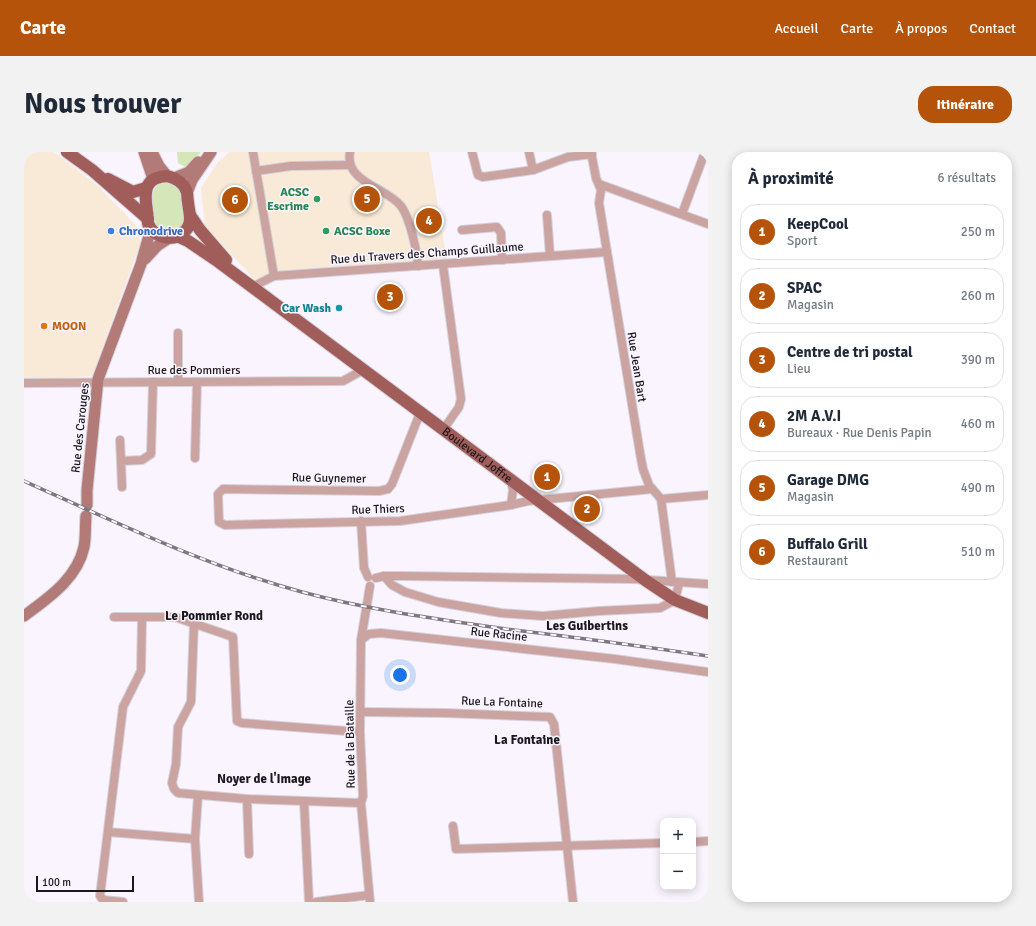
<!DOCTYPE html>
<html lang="fr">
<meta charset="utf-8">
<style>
:root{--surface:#fff;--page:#f2f2f3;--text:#1f2937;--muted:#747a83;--line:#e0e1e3;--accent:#b45309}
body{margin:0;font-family:Signika,sans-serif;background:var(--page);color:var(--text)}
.controls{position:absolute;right:12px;bottom:12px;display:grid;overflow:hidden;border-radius:8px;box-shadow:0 2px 10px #0003}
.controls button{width:36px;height:36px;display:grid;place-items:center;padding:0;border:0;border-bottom:1px solid var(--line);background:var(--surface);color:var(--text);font:20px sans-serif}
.scale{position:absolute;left:12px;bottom:10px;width:98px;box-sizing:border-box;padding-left:4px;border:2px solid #1a181c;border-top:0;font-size:11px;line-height:14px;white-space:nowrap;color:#1a181c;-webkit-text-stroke:3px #f9f4fe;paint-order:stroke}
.you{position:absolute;left:376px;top:523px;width:14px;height:14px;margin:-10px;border:3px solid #fff;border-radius:50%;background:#1a73e8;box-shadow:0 0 0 6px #1a73e833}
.badge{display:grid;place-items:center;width:26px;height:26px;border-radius:50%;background:var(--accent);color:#fff;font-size:13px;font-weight:700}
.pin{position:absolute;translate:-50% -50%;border:2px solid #fff;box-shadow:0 1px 4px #0006}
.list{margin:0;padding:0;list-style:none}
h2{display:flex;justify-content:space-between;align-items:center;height:52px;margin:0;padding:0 16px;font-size:17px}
h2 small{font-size:13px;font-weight:400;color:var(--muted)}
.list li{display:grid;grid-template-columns:26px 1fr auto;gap:12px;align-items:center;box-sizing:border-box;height:56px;margin:0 8px 8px;padding:0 8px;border:1px solid var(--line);border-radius:16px}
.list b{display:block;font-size:15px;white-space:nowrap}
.list p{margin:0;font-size:13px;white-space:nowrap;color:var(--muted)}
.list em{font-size:13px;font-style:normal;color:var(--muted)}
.map{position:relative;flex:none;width:684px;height:750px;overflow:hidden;border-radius:16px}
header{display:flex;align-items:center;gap:24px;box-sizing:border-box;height:56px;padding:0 20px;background:var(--accent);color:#fff}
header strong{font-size:19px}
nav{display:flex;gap:22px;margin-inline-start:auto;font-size:14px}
.intro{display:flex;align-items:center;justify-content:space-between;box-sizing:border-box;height:96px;padding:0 24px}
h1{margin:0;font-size:28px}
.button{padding:10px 18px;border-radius:16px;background:var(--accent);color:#fff;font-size:14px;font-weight:700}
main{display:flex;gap:24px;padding:0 24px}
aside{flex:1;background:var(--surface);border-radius:16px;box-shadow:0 2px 10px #0003}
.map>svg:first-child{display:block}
</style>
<header>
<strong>Carte</strong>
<nav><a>Accueil</a><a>Carte</a><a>À propos</a><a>Contact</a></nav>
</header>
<div class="intro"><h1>Nous trouver</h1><a class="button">Itinéraire</a></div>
<main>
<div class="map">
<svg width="684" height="750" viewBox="0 0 684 750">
<rect width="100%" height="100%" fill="#f9f4fe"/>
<g fill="#f8ead7">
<polygon points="0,0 30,0 74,34 110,71 115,80 116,92 68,224 0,228"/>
<polygon points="206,0 405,0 424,115 248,128 230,127 181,74 177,36 194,10"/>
</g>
<g fill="#d5e6b9">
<polygon points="153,0 177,0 163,16 154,11"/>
<path d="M 143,31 L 153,35 L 156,38 C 159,51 168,75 150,79 C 144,80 139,80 135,76 C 129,70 131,63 129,55 C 128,43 127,31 143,31 Z"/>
</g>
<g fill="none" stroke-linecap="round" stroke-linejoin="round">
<defs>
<g id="street">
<polyline points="229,0 250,124"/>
<path d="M 326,0 C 320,30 362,35 377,54 C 386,66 393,99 394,114"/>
<polyline points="448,0 454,23 459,25 509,18 544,5 568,2"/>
<polyline points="505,0 509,18"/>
<polyline points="567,0 572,26 577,38 575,51 616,301 619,317 625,333 637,347 648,430"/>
<polyline points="232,19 267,14 325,13"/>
<polyline points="575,32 684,72"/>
<polyline points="658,62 681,0"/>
<polyline points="523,63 526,104"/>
<polyline points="438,78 473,75 477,81 478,108"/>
<polyline points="419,113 437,247 435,255 419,278"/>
<polyline points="228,135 250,124 583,100"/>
<polyline points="154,230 154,181"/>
<polyline points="0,231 319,229 339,218"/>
<polyline points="396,261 368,332 364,337 355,339 199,337 194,342 195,370 201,373 376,369 487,353 504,349 628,337"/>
<polyline points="96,288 97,309"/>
<polyline points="171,306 173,230"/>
<polyline points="98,335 97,309 118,308 127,302 129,230"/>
<polyline points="637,347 684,343"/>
<polyline points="487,353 489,338 487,329"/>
<polyline points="337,369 340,416 344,425"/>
<polyline points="360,424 368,433 381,440 414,450 477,461 519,464 575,459 636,456 651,448 655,431"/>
<polyline points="352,426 360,424 378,424 609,427 684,432"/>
<polyline points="346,434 337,488 336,580 339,644 337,651 346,750"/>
<polyline points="90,465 151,465 209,485 213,569 218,571 336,580"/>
<polyline points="170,471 167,550 154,575 152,612 148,631 150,637 154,641 223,647 337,651"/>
<polyline points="337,488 345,482 357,481 591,507 684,520"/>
<polyline points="337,560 421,561 526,565 530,572 549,750"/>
<polyline points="174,644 171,687 175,750"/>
<polyline points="223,647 225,702"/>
<polyline points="280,649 285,750"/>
<polyline points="429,674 432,697 639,691"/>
<polyline points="84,680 171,687"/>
<polyline points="669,690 684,689"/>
<polyline points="99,750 79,748 76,744 99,555 117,519 118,465"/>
<polyline points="292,750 345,743"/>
</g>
<g id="secondary">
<polyline points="120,0 129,27"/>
<polyline points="128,0 135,14 143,24"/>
<polyline points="150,26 165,20 174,10"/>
<polyline points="163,41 168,28 187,0"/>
<polyline points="121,107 133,94 145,86"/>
<polyline points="63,353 63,338 74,227 117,112 127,76"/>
<path d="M 0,464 C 24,446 53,427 60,395 C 62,385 61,374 62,364"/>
</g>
<g id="primary">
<polyline points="43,0 68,18 124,67"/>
<path d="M 143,24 C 151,26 159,30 162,38 C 164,41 163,46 164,50 C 165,61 170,72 159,81 C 148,90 128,85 124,71 C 123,67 124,63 123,59 C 120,40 120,25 143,24 Z"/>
<polyline points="84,27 109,40 122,36"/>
<polyline points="166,63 176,78 202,108"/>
<path id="s1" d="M 153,84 L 164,89 L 192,108 L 621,428 L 651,448 L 684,461"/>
</g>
</defs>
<use href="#street" stroke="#d5d1da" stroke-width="10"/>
<use href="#secondary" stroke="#d5d1da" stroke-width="13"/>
<use href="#primary" stroke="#d5d1da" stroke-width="14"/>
<use href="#street" stroke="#cba3a1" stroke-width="8"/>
<use href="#secondary" stroke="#b37b77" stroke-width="11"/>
<use href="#primary" stroke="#a15d5a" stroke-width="12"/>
<defs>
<path id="rail" d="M 0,329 C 91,370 182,414 278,440 C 345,458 413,467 482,477 C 549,485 617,494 684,504"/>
</defs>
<use href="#rail" stroke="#7b787e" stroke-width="3.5"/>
<use href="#rail" stroke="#f9f4fe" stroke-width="2" stroke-dasharray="6" stroke-linecap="butt"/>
</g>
<g fill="#2e9e5b" stroke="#f9f4fe" stroke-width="1.5">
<circle cx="293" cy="47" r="4"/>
<circle cx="302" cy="79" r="4"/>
</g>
<circle fill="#3f7fe0" stroke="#f9f4fe" stroke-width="1.5" cx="87" cy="79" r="4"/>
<circle fill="#0f9aa8" stroke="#f9f4fe" stroke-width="1.5" cx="315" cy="156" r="4"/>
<circle fill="#e8710a" stroke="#f9f4fe" stroke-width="1.5" cx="20" cy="174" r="4"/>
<g text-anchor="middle" stroke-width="3" stroke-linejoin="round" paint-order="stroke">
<g font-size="12" font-weight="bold" fill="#27864d" stroke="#f9f4fe" text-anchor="end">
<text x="285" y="44">ACSC<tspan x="285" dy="14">Escrime</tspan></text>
<text x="310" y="83" text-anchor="start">ACSC Boxe</text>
</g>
<g font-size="12" font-weight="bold" fill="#366cbe" stroke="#f9f4fe" text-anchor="start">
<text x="95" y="83">Chronodrive</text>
</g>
<g font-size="12" fill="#1a181c" stroke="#f9f4fe">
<text transform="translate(403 101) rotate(-4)" y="4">Rue du Travers des Champs Guillaume</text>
<text transform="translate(613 215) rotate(81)" y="4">Rue Jean Bart</text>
<text x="170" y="222">Rue des Pommiers</text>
<text transform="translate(56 276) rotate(-84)" y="4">Rue des Carouges</text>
<text dy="4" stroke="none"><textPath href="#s1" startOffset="372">Boulevard Joffre</textPath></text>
<text transform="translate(305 326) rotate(1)" y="4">Rue Guynemer</text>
<text transform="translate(354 357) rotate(-2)" y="4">Rue Thiers</text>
<text transform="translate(475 482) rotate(6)" y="4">Rue Racine</text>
<text transform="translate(478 550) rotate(2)" y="4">Rue La Fontaine</text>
<text transform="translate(326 592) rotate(-91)" y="4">Rue de la Bataille</text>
</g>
<g font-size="12" font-weight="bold" fill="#0d838f" stroke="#f9f4fe" text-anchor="end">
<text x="307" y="160">Car Wash</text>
</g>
<g font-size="12" font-weight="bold" fill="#c56008" stroke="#f9f4fe" text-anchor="start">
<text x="28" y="178">MOON</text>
</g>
<g font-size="13" font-weight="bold" fill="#1a181c" stroke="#f9f4fe">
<text x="190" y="468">Le Pommier Rond</text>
<text x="563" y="478">Les Guibertins</text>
<text x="503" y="592">La Fontaine</text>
<text x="240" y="631">Noyer de l'Image</text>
</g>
</g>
</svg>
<div class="controls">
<button>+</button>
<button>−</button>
</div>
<div class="scale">100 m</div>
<div class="you"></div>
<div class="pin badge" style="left:523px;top:325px">1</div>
<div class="pin badge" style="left:563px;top:357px">2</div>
<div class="pin badge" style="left:366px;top:145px">3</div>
<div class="pin badge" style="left:405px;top:69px">4</div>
<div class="pin badge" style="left:343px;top:47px">5</div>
<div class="pin badge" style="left:211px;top:48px">6</div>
</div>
<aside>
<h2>À proximité<small>6 résultats</small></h2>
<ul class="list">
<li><span class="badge">1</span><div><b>KeepCool</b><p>Sport</p></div><em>250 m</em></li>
<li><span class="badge">2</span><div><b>SPAC</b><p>Magasin</p></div><em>260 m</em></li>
<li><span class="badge">3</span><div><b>Centre de tri postal</b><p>Lieu</p></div><em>390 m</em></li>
<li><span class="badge">4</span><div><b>2M A.V.I</b><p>Bureaux · Rue Denis Papin</p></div><em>460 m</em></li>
<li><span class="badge">5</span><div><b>Garage DMG</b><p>Magasin</p></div><em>490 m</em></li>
<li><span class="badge">6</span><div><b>Buffalo Grill</b><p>Restaurant</p></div><em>510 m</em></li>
</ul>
</aside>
</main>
